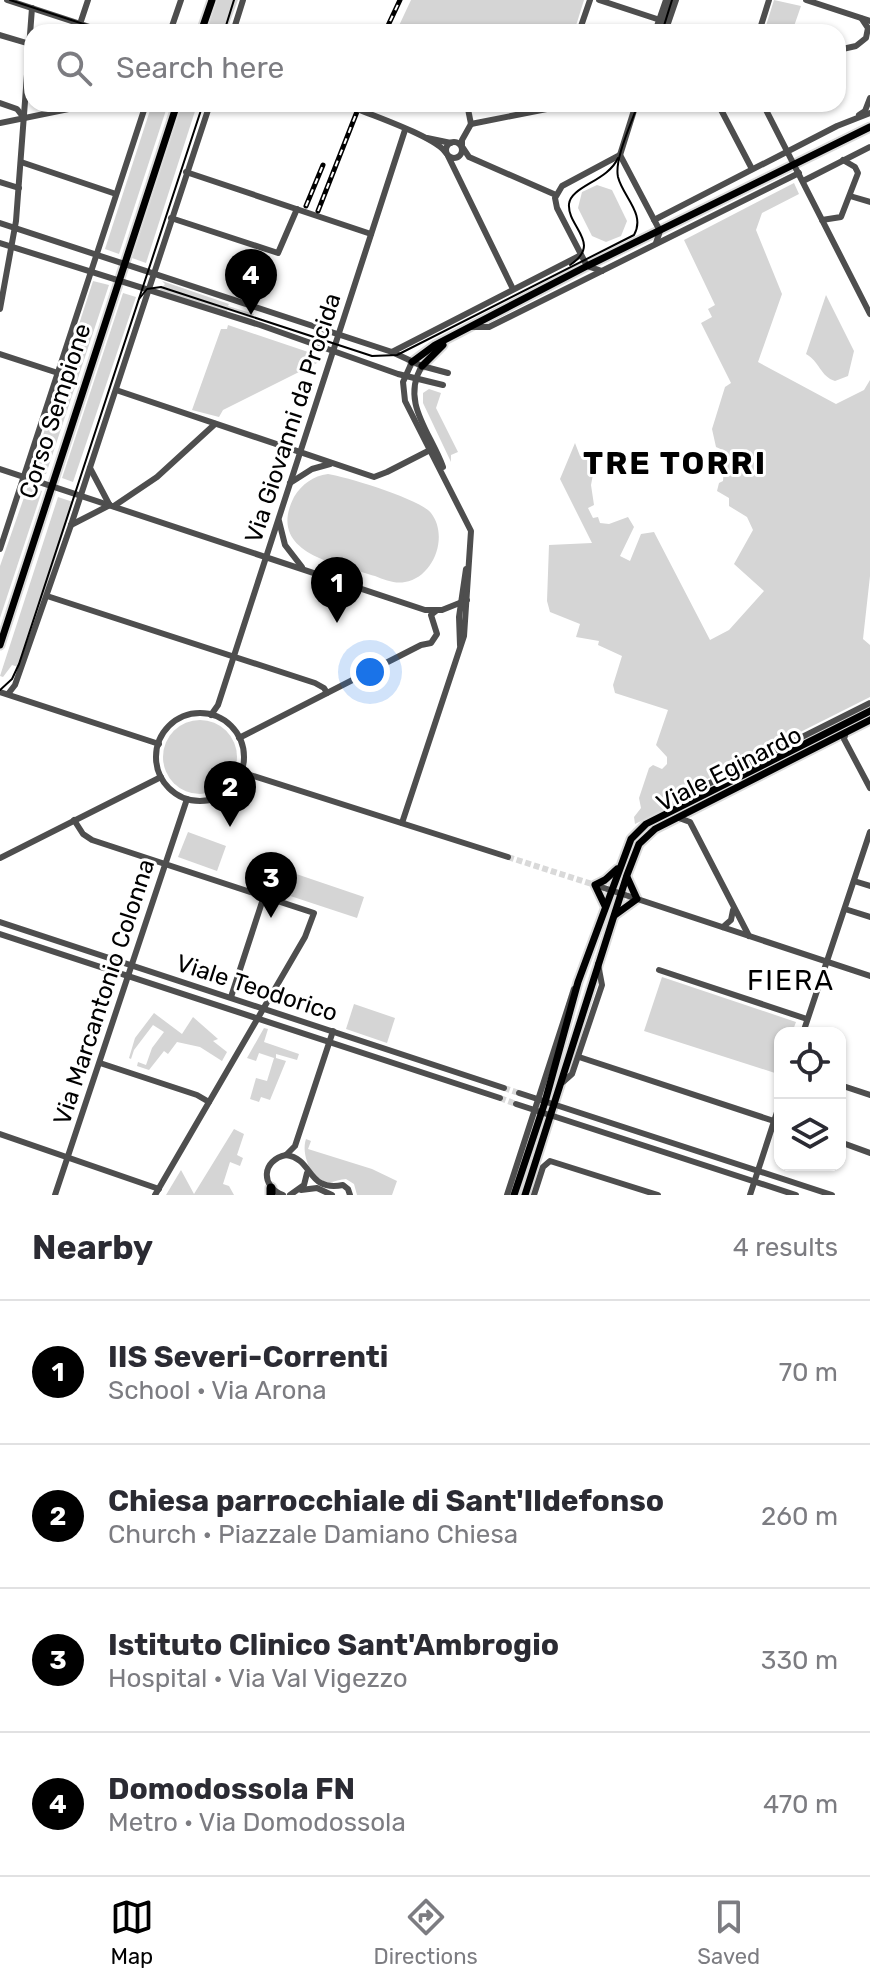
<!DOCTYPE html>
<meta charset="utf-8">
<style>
:root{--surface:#fff;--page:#f7f7f7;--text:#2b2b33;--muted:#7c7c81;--line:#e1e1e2;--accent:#000}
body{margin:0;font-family:Rubik,sans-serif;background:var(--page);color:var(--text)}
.controls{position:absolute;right:24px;bottom:24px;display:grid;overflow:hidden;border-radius:16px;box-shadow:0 2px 6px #0004}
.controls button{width:72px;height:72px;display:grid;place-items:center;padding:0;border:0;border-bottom:2px solid var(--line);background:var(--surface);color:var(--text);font:40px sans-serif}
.you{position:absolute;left:370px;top:672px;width:28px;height:28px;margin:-20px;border:6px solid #fff;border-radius:50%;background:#1a73e8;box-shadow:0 0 0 12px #1a73e833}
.badge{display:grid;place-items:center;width:52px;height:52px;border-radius:50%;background:var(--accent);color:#fff;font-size:26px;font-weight:700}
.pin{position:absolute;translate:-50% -66px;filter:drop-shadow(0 2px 4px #0008)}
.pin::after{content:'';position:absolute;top:42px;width:28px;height:24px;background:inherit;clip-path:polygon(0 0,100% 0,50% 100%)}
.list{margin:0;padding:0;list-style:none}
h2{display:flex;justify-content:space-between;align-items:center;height:104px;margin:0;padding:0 32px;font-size:34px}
h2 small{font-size:26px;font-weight:400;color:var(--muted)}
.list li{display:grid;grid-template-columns:52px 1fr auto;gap:24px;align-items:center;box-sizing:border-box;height:144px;padding:0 32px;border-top:2px solid var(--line)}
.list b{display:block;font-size:30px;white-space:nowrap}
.list p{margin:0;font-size:26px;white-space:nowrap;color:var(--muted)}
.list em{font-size:26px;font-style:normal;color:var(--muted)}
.icon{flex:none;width:44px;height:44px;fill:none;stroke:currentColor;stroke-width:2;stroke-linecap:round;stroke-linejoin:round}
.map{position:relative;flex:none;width:870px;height:1195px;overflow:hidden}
.search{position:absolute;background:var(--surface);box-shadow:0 2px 6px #0004;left:24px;right:24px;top:24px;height:88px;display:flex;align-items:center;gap:20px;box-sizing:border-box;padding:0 28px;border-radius:24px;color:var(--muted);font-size:30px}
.sheet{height:680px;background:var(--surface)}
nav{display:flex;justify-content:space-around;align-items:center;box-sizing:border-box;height:112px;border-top:2px solid var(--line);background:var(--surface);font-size:22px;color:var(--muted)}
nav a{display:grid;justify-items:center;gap:4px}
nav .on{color:var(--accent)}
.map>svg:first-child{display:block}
</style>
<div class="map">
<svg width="870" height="1195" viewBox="0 0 870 1195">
<rect width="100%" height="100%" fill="#fff"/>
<g fill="#d5d5d5">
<polygon points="217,0 238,0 226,32 206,32"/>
<polygon points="411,0 584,0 574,32 505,32 480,24 468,26 458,32 396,32"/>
<polygon points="774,0 801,6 792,32 764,32"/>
<polygon points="152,104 168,104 119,254 105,249"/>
<polygon points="182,104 197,105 146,263 132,258"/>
<polygon points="794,183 799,194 762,213 756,230 782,294 758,362 836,404 864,390 870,380 870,576 863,639 870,645 870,697 709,778 688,791 678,803 635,824 634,817 641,808 639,798 649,768 653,765 662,769 667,764 667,757 656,745 668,710 615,693 613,685 622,656 598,645 599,641 576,637 580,624 550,612 547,601 549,545 592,543 560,479 575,443 580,456 593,459 595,464 591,485 594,505 588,508 593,518 598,517 600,523 609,524 628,517 634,527 620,556 630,561 641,534 654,532 710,640 729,630 764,591 734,564 753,530 747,517 729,506 729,498 717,491 719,483 723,481 725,451 716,447 712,429 725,387 731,383 701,323 712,317 708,309 715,305 684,240"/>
<polygon points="597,185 612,190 627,221 621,236 606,242 592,236 578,208 582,192"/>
<polygon points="93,281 109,285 46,474 32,469"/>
<polygon points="162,281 229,304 228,306 254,314 252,318 227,310 226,313 159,291 165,284"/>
<polygon points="123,293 136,297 73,482 62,478"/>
<path d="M 826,295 L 854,351 L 848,376 L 835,381 C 821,377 819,361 806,354 Z"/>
<polygon points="228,325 320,356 319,362 223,410 219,417 192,410 221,329 227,329"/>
<polygon points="429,389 441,393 436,408 458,452 451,455 451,462 423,403 423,393"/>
<path d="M 328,474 C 347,477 420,499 431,513 C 449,536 434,577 405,582 C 395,584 385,580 375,576 C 339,564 265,554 294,497 C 302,484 313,476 328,474 Z"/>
<polygon points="28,486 42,491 0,618 0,566"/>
<polygon points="58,497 73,502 21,668 12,665 3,677 0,676"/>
<circle cx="200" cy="757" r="37"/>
<polygon points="188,832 226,846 217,871 178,857"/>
<polygon points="258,861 364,897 357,918 251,883"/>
<polygon points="662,977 796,1022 792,1033 780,1033 778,1074 644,1031"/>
<polygon points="354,1004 395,1018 387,1043 346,1029"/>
<polygon points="154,1013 182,1034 193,1017 218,1039 213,1041 227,1052 222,1061 200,1047 177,1042 168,1054 164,1051 149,1070 137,1066 138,1062 146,1065 152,1048 164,1032 153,1025 134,1050 131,1059 129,1058 135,1038"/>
<polygon points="264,1028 268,1029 264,1042 299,1054 297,1060 276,1054 276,1058 286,1061 270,1100 261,1097 259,1102 250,1099 256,1078 267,1081 274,1058 259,1053 256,1061 247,1058"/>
<polygon points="234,1129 244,1134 237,1155 243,1158 240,1166 230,1162 223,1184 229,1186 234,1195 166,1195 181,1170 194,1194"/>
<path d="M 306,1139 L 311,1141 L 308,1149 L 372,1169 L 397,1181 L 392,1195 L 357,1195 L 354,1184 L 346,1179 C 340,1179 333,1183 327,1182 C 310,1179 301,1153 306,1139 Z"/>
</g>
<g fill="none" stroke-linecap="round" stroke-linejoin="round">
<g stroke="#d9d9d9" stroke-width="6" stroke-dasharray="6 3" stroke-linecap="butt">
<polyline points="508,857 595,885"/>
<polyline points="504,1088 519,1093"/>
<polyline points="500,1098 516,1104"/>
</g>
<defs>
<g id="major">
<polyline points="201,32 212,0"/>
<polyline points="412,362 435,345 587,266 870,127"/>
<polyline points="422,366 443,345"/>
<polyline points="0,645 177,104"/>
<polyline points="605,906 595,885 605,880 617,869"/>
<polyline points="615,915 637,899 627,877"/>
<polyline points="514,1195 545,1102 578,982 631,839 646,824 870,711"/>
<polyline points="525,1195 627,875 639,844 655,829 870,720"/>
</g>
<polyline id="highway" points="271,1188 271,1195"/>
</defs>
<use href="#major" stroke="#dbdbdb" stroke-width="11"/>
<use href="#highway" stroke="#dbdbdb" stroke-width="13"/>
<g stroke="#4e4e4e" stroke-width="6">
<polyline points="7,0 105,32"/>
<polyline points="599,0 660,20"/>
<polyline points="806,0 870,21"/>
<polyline points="80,24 88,0"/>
<polyline points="170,32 181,0"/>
<polyline points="233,32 243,0"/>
<polyline points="470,32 489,32"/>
<polyline points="579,32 590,0"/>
<polyline points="655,32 666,0"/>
<polyline points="660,32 671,0"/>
<polyline points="665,32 676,0"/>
<polyline points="759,32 769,0"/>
<polyline points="0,35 30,44"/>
<polyline points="838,50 856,46 866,38 868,28 862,19"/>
<polyline points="0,103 17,109 24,118"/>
<polyline points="467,104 471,124"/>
<polyline points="718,104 752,169"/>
<polyline points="763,104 870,314"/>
<path d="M 360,110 C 379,118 437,138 446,153"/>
<polyline points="859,115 865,111 870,98"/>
<polyline points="0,123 93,104"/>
<polyline points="471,124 572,104"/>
<polyline points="427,138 451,143"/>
<circle cx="454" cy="150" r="8"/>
<polyline points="462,146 462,140 471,124"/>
<polyline points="463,148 469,157 556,195"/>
<polyline points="620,155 660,231 656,243"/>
<polyline points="620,155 636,104"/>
<polyline points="448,156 513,289"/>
<polyline points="21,162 116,194"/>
<polyline points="186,172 371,234"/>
<polyline points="803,181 870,147"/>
<polyline points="0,182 19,188"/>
<polyline points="850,196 870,202"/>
<polyline points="171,218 278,253 297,209"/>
<polyline points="654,220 837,126 870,113"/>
<polyline points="822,220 841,217 858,173 855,167 843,160"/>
<polyline points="0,223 392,352 422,366 448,373"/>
<polyline points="0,243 260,325 398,374 443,385"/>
<polyline points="602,271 587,266 557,208 555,198 562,186 620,155"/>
<polyline points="0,309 16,221 32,8"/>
<polyline points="471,327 489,327 799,173"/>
<polyline points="392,352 581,255"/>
<polyline points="0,354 58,373"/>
<path d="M 422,366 C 400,402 431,433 443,467"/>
<polyline points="116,390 374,477 387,472 430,450"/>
<polyline points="90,468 109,504"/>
<polyline points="0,469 425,610 442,610 467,600"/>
<polyline points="290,483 312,469 330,464"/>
<polyline points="114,506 157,477 215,424"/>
<polyline points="279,521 285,545 302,567"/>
<polyline points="71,525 110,505"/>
<polyline points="0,549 146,104"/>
<polyline points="47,596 315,683 324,688 327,693"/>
<polyline points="460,645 459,617 466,569"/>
<polyline points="0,692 159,744"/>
<polyline points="8,694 15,685 71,525 210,104"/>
<circle cx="200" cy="757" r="44"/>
<polyline points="211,715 218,705 405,130"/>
<polyline points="846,732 844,739 870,788"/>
<polyline points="239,738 421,645 431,643 437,634 431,615 436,611"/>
<polyline points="241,772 508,857"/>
<polyline points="680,805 694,791 870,703"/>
<polyline points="679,818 690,822 749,936"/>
<polyline points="74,820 83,834 92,840 314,913 305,937 155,1195"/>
<polyline points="402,823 464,636 471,531 405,401 403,382 412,362"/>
<polyline points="0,858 161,777"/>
<polyline points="854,881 870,886"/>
<polyline points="595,885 870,976"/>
<polyline points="845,909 870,917"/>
<polyline points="0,922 504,1088"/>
<polyline points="723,927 731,920 733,910"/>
<polyline points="0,934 500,1098"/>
<polyline points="659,970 807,1019"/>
<polyline points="231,997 264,896"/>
<polyline points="803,1033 870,832"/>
<polyline points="579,1057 780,1123"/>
<polyline points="100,1063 197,1095 209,1102"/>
<polyline points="563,1082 572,1074 602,985 598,964"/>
<polyline points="840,1085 870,1095"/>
<polyline points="519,1093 832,1195"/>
<polyline points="516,1104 796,1195"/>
<polyline points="0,1134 159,1189"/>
<polyline points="840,1142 870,1153"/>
<polyline points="286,1155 295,1146 333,1031"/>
<polyline points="301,1190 317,1188 332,1195"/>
<polyline points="55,1195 187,799"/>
<path d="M 283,1195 C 260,1186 262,1160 286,1155 C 314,1159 306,1192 343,1185 L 348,1189 L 350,1195"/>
<polyline points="290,1195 304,1185 307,1173"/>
<polyline points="507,1195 574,989"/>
<polyline points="534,1195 543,1167 550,1161 658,1195"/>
<polyline points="750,1195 780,1103"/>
</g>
<use href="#major" stroke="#000" stroke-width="7"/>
<use href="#highway" stroke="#000" stroke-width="9"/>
<g stroke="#000" stroke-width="2">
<polyline points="10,0 108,32"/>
<polyline points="224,32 234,0"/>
<polyline points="662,32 672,0"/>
<path d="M 570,265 C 603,243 567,227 569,204 C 571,186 608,181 618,158"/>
<path d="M 139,299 L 147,289 L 161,287 L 372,356 L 397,355 L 634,235 C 646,214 623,197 618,177 C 614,159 632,122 638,104"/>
<polyline points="0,690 12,679 19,664 203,104"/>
</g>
<defs>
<g id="rail">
<polyline points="385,32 400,0"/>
<polyline points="306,206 323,165"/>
<polyline points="318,211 360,104"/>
</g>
</defs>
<use href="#rail" stroke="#000" stroke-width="5"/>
<use href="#rail" stroke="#fff" stroke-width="2" stroke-dasharray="6" stroke-linecap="butt"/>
<polyline stroke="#4e4e4e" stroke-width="6" points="347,104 360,110"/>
</g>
<g text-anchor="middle" stroke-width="6" stroke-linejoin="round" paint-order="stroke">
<g font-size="24" fill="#000" stroke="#fff">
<text transform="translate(55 411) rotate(-72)" y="8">Corso Sempione</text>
<text transform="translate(293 418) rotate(-72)" y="8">Via Giovanni da Procida</text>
<text transform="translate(729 769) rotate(-27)" y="8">Viale Eginardo</text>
<text transform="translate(257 988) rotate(18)" y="8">Viale Teodorico</text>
<text transform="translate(104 992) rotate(-72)" y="8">Via Marcantonio Colonna</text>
</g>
<g font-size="28" letter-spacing="2" fill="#000" stroke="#fff">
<text x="791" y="990">FIERA</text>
</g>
<g font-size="32" font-weight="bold" letter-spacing="2" fill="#000" stroke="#fff">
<text x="675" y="474">TRE TORRI</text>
</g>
</g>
</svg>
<div class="controls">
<button><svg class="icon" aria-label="locate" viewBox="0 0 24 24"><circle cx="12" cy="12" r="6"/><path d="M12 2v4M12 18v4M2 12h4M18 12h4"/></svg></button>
<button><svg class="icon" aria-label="layers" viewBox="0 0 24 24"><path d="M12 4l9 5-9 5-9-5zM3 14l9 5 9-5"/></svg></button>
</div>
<div class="you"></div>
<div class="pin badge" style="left:337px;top:623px">1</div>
<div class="pin badge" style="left:230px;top:827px">2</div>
<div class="pin badge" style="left:271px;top:918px">3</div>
<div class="pin badge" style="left:251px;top:315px">4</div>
<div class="search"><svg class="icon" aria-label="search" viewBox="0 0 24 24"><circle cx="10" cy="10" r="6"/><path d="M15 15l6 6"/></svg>Search here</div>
</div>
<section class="sheet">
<h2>Nearby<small>4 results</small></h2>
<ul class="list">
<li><span class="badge">1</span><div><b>IIS Severi-Correnti</b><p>School · Via Arona</p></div><em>70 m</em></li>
<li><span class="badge">2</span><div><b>Chiesa parrocchiale di Sant'Ildefonso</b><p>Church · Piazzale Damiano Chiesa</p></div><em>260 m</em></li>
<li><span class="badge">3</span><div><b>Istituto Clinico Sant'Ambrogio</b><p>Hospital · Via Val Vigezzo</p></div><em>330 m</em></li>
<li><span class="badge">4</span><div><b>Domodossola FN</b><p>Metro · Via Domodossola</p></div><em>470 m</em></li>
</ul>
</section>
<nav>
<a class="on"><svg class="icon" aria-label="map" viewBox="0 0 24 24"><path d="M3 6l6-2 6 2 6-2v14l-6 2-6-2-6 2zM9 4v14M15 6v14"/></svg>Map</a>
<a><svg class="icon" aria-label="directions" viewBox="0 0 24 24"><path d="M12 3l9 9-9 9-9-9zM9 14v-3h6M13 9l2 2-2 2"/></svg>Directions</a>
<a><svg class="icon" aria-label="saved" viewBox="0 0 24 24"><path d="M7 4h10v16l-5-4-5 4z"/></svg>Saved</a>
</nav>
